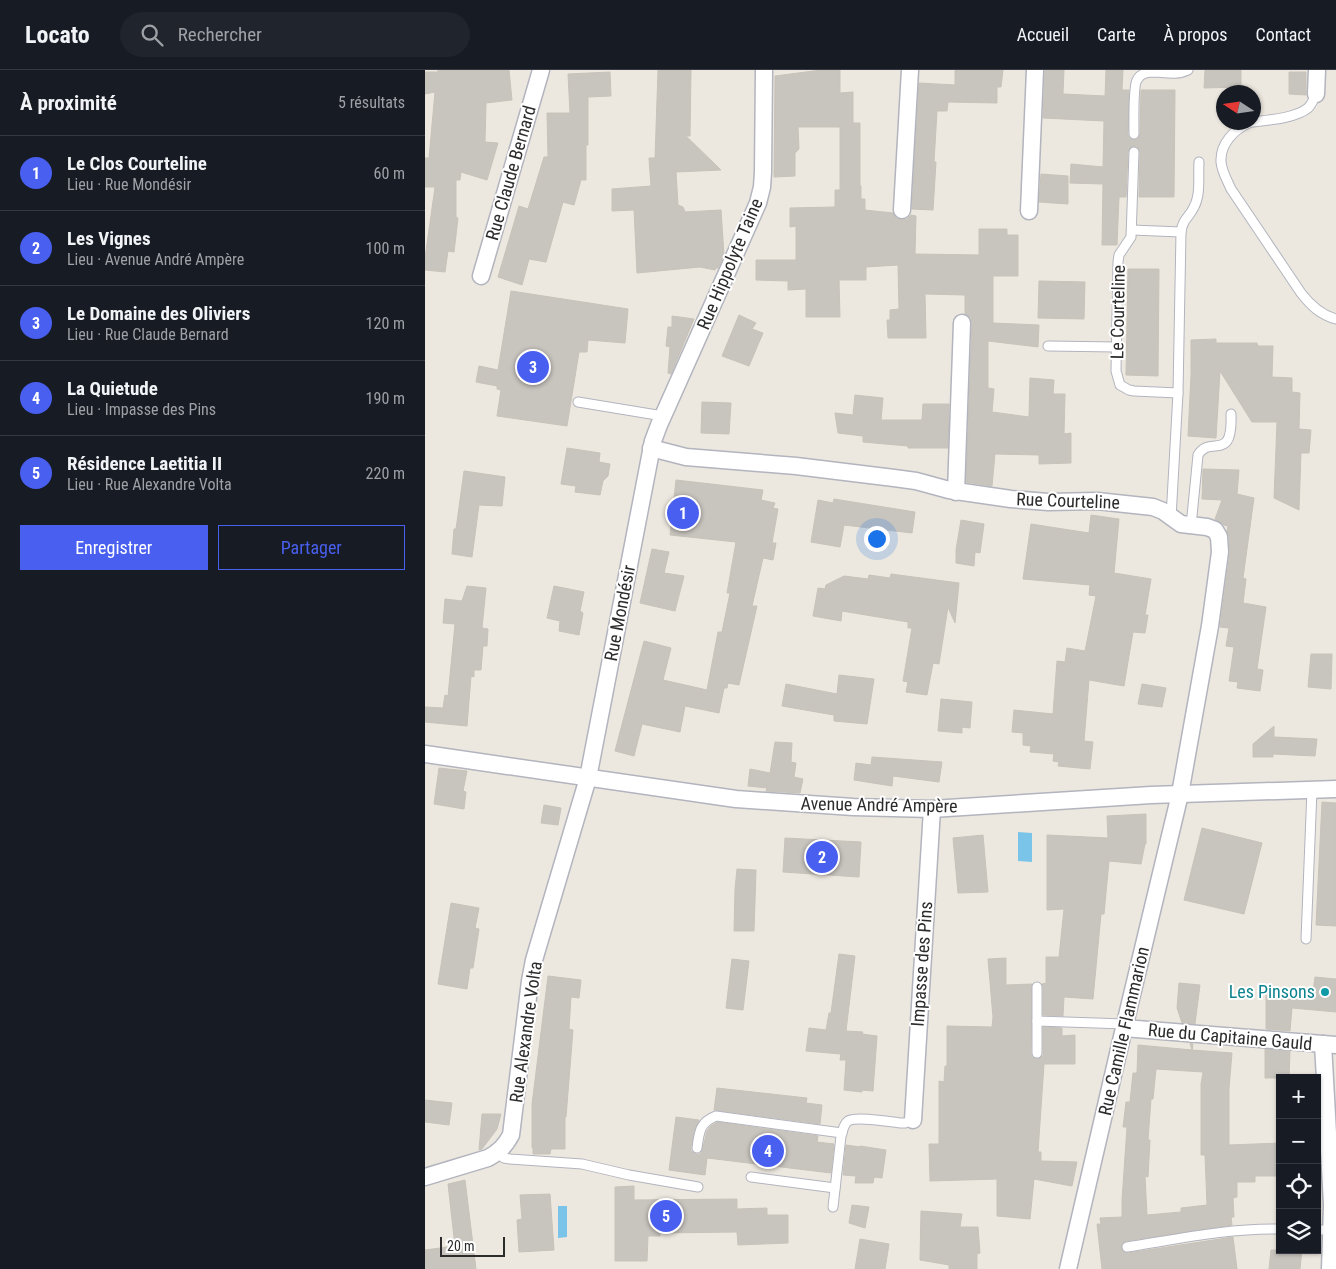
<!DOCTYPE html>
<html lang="fr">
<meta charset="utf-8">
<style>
:root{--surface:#171b24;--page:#20242c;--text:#f1f3f6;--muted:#9ea1a6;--line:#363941;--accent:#495fef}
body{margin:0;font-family:"Roboto Condensed",sans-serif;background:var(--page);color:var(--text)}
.controls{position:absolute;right:15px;bottom:15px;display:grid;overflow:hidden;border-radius:0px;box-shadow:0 1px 4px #0004}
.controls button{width:45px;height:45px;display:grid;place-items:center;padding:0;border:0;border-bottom:1px solid var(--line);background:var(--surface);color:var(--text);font:25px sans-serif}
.compass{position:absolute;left:791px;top:15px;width:45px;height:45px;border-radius:50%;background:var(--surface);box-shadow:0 1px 4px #0004;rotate:282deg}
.scale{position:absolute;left:15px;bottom:12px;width:65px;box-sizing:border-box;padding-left:5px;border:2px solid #2c2c2c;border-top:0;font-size:14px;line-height:18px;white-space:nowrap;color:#2c2c2c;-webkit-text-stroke:4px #fff;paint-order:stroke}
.you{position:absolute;left:451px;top:468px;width:18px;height:18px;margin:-12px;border:4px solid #fff;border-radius:50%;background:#1a73e8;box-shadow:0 0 0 8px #1a73e833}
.badge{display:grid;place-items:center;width:32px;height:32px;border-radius:50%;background:var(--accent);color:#fff;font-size:16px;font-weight:700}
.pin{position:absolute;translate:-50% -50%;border:2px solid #fff;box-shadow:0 1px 5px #0006}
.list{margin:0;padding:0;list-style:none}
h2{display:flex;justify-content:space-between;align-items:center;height:65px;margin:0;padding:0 20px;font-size:21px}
h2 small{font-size:16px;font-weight:400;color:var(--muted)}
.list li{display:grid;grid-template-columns:32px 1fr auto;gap:15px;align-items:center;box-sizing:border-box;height:75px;padding:0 20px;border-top:1px solid var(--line)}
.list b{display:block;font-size:19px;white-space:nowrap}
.list p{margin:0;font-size:16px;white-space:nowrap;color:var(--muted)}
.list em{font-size:16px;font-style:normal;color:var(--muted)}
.actions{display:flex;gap:10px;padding:15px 20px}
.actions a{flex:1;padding:11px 0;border:1px solid var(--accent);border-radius:0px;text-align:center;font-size:18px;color:var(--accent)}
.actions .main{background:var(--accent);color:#fff}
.icon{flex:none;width:28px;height:28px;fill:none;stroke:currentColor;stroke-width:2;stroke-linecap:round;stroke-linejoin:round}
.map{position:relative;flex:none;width:911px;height:1199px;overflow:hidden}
header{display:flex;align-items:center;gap:30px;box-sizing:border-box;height:70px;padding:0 25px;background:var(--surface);border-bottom:1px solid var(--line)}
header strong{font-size:24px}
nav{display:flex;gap:28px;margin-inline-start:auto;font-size:18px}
.search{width:350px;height:45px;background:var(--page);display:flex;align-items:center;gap:12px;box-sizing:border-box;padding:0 18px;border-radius:28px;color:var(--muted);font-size:19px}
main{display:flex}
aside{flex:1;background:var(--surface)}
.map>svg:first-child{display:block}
</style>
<header>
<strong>Locato</strong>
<div class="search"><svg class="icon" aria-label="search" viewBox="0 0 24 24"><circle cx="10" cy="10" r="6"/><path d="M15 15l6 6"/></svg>Rechercher</div>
<nav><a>Accueil</a><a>Carte</a><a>À propos</a><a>Contact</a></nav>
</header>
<main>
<aside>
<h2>À proximité<small>5 résultats</small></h2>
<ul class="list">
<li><span class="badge">1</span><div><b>Le Clos Courteline</b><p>Lieu · Rue Mondésir</p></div><em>60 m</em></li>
<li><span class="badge">2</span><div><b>Les Vignes</b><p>Lieu · Avenue André Ampère</p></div><em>100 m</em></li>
<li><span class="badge">3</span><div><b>Le Domaine des Oliviers</b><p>Lieu · Rue Claude Bernard</p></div><em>120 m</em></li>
<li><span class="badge">4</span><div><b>La Quietude</b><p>Lieu · Impasse des Pins</p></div><em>190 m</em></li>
<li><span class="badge">5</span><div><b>Résidence Laetitia II</b><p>Lieu · Rue Alexandre Volta</p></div><em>220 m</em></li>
</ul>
<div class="actions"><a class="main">Enregistrer</a><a>Partager</a></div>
</aside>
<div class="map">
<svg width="911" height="1199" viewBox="0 0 911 1199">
<rect width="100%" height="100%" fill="#ede8df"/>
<g fill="#79c4e8">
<polygon points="593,762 607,763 607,792 593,791"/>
<polygon points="133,1136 142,1136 142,1167 133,1168"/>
</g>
<g fill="#c8c4be" stroke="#c8c3b9" fill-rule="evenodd">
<polygon points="13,0 84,0 87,30 61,33 60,72 73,73 62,110 36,102 35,110 31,110 31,147 33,148 29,182 23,181 20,202 0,200 0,188 10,117 0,117 0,88 4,88 10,22 0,24 0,2 13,2"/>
<polygon points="233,0 266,0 265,66 261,66 296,100 251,102 253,135 258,137 260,142 296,140 299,185 293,198 291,198 290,200 275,197 212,203 209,140 187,141 187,119 226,116 224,88 230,88"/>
<polygon points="396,0 415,0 415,23 428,22 428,53 435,53 435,116 436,116 436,129 440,129 440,140 468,143 471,148 476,150 482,149 486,145 491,146 490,184 554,185 554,159 582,159 582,165 593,165 593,206 568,206 568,253 614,255 613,277 563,271 563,318 569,319 567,342 604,347 605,308 629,310 628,324 640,324 639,364 646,363 646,393 614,394 614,385 570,384 567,416 541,412 547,253 546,248 540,244 540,225 500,224 501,268 463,268 462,250 465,250 465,240 474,239 473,195 441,197 441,210 414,210 415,247 381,247 381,219 363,220 363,211 331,210 331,190 371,190 371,156 365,157 365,138 410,137 410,120 415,120 415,57 373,57 374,79 370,83 370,106 349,107 350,6"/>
<polygon points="530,0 578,0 576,17 572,17 572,33 523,32 522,41 512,41 509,92 511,92 508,140 487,139 494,13 530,15"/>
<polygon points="620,0 639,0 638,24 680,26 681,0 698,0 697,20 704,20 703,65 704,68 709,70 713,69 715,64 716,20 750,20 749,127 714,127 715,82 712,76 706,77 703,82 701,127 694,127 692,175 677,175 678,114 645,113 646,94 678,97 679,51 618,48"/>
<polygon points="780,0 816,0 816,17 779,18"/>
<polygon points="185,2 186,26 163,27 163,75 161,75 161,110 156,110 149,135 138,132 121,192 104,189 97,215 73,207 94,136 103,139 119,87 123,87 122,43 145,43 143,4"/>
<polygon points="864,2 881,2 881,25 864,24"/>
<polygon points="616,104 643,106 643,134 614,132"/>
<polygon points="703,199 734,199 733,306 701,305"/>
<polygon points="614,211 660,212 659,249 613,248"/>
<polygon points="86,221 203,239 200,273 163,270 162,282 154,282 142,356 72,346 76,320 72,319 72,316 51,312 54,296 73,300"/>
<polygon points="314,245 331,253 327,259 338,263 324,296 297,286"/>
<polygon points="247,246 269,249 246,304 243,303 245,277 241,276 243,257 247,257"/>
<polygon points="791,269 791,273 832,273 833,276 848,276 847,307 867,308 867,322 875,323 874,359 886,360 884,383 876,383 874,440 849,428 852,352 827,352 795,301 791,368 763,366 766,305 766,270"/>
<polygon points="430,325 458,328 456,350 497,350 498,334 524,334 523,378 483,378 483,376 438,372 438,366 413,363 410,343 428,345"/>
<polygon points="277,332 306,333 304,364 276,363"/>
<polygon points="142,378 175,383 174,392 185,394 183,406 178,411 175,425 150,422 151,416 136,414"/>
<polygon points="778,399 814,400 812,424 829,428 818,508 821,509 818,533 841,537 832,599 838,600 835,621 812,618 813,612 804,611 809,577 801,576 804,558 795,557 805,483 804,466 802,461 803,456 799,455 790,449 797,430 777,429"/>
<polygon points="39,401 80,407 77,436 54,435 47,487 27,484 29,459 31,459"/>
<polygon points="251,410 338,420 336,430 350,433 348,438 353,439 347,473 351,473 348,490 338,488 327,536 332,536 314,615 303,613 302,618 299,618 294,643 260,636 255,662 217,654 209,686 190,681 219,571 246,578 238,610 282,620 293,562 297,562 305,523 302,523 311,472 245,465"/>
<polygon points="409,429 490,442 487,463 419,455 415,477 386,472 393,430 408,433"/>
<polygon points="666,445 694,449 689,503 726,509 720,545 723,545 720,563 708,562 699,616 664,610 659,671 668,672 665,699 633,696 634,692 628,691 629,684 605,682 606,676 598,675 598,663 587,662 589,640 628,644 632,591 640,592 642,578 660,581 671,526 664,525 665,515 598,509 606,454 664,463"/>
<polygon points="536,450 559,454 555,483 550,482 549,496 531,493 531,480"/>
<polygon points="227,479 244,482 239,503 259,506 250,541 215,533"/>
<polygon points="466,504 534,513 530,553 523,537 514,594 508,593 502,625 481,622 483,612 478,611 487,558 483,558 483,552 417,541 416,551 388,546 393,518 400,519 401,515 419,506 443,509 444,505 465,508"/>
<polygon points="42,516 61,518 57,558 63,559 62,576 58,576 56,600 49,600 49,607 46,606 42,656 0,652 0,637 18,638 20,625 23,626 30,554 18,553 20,529 37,531"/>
<polygon points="129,516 159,522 155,541 158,543 154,565 134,561 135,551 122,548"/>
<polygon points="886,584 907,584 906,619 883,617"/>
<polygon points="414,605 449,609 442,654 409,651 409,645 357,636 361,614 412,624"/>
<polygon points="717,614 741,618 737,637 713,634"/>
<polygon points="516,629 547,632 545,658 537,657 537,663 513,661"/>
<polygon points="849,656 849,667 892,669 890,686 848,684 848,687 828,687 828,674"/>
<polygon points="350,672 367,673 366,692 371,693 369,707 378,709 375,723 341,721 342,718 323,716 325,699 345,703"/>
<polygon points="447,687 517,692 514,712 468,706 467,716 429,710 431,693 446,695"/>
<polygon points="14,698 42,701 38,721 41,722 39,739 9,734"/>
<polygon points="897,732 911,733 911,856 891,855"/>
<polygon points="119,735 136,738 133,755 116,753"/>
<polygon points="721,744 721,774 720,774 716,794 684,791 679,844 676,844 668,929 639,927 638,946 618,945 618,917 617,914 621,913 621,887 634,887 639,839 622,840 622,765 683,768 682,746"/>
<polygon points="777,758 837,773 819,844 759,830"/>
<polygon points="558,765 563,822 533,823 528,768"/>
<polygon points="360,768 436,772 434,807 358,802"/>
<polygon points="312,799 331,800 329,861 309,861 310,819"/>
<polygon points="26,833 54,838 50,858 54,859 48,898 45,898 42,919 13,914"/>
<polygon points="414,884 430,886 421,961 438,962 437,964 452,966 448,1021 437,1020 437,1022 419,1020 421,990 415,990 416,984 381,981 384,958 401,960 404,943 406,943"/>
<polygon points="581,888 581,915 607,914 606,983 607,987 612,989 618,986 618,957 637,958 637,966 650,965 650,994 619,994 613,1082 616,1082 616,1091 652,1092 647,1116 609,1109 605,1149 572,1146 572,1109 505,1111 504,1074 514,1074 514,1011 519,1012 520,996 522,996 522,956 567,957 568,947 563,889"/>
<polygon points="307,889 324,891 318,940 301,938"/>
<polygon points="123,906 156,910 154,928 146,927 144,959 148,960 141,1047 140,1047 140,1079 126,1079 125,1084 108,1084 108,1078 107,1078 107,1034"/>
<polygon points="890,907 911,909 911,942 867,938 865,961 841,959 841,920 888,922"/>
<polygon points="754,913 775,915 770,954 757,953 752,938"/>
<path d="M 765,973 L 768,974 L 767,980 L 807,983 L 804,1018 L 804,1075 L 855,1073 L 855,1106 L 830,1106 L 830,1112 L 812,1112 L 812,1127 L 808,1128 L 809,1147 L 806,1147 L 807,1155 L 701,1171 L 696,1175 L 698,1181 L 703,1183 L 808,1167 L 812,1199 L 677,1199 L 672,1154 L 676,1154 L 675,1148 L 697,1147 L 697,1130 L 702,1057 L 698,1057 L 701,1032 L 705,1032 L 708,1003 L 712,1003 L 713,975 L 767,980 ZM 731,999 L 778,1002 L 776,1014 L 776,1085 L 780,1085 L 782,1135 L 756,1138 L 756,1142 L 722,1145 L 720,1106 L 723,1107 L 725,1070 L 723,1070 L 726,1029 L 728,1029 Z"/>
<polygon points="840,979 865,981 864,1008 840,1008"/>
<polygon points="292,1018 382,1028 381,1033 397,1035 395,1054 289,1040"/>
<polygon points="0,1030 27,1033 24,1055 0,1052"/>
<polygon points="57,1044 76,1044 72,1059 57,1079 54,1080"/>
<polygon points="251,1047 274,1050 269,1061 266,1077 266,1081 271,1084 275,1084 277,1081 282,1061 286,1056 292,1052 393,1066 392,1072 409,1074 406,1103 282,1088 280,1105 244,1100"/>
<polygon points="421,1075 435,1077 435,1076 461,1080 457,1108 449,1107 448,1113 430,1113 431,1106 418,1105"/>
<polygon points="40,1110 51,1199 0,1199 0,1180 30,1176 23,1114"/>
<polygon points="209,1116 209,1130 312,1129 312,1139 342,1138 342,1145 363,1145 363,1173 313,1175 312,1162 235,1163 235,1166 223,1166 222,1191 190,1191 190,1117"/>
<polygon points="125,1124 129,1180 94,1182 92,1150 97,1149 95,1125"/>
<polygon points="427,1135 444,1137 440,1158 424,1153"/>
<polygon points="496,1141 537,1144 535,1157 553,1157 555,1183 552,1184 552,1199 524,1199 524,1195 495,1190"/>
<polygon points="435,1169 464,1174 460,1199 430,1199"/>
<polygon points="846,1180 877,1180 875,1199 844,1199"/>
</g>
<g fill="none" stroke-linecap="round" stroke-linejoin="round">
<defs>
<g id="service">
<path d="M 826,52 C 809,59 795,74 796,92 C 797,102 802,110 806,119 L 876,223 C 886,236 896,245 911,249"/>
<path d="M 828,52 C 844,50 871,48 883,38 C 887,34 889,29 891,24"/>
<path d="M 709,64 C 709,54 708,16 712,10 C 716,2 725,2 732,2 C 743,3 753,5 763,0"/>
<polyline points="709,82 706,167 694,185 693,192 691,301 695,315 704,320 709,321 753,323"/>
<polyline points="707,160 756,162"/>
<polyline points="623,276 691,277"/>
<polyline points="153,332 238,346"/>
<path d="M 746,448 L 753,323 L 756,162 C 758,148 764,148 769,137 C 776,124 773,106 774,92"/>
<path d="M 766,456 L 773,385 C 785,364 808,394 806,344"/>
<polyline points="881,869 887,720"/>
<polyline points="612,951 700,954"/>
<polyline points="612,983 612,917"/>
<path d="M 272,1078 C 274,1062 275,1052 291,1046 L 417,1063"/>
<polyline points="72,1083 79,1088 85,1089 157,1094 204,1105 273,1117"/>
<polyline points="326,1107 410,1118"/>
<path d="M 408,1137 L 416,1066 C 418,1061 418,1055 423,1051 C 431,1046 466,1052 476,1053 L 480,1053 L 488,1050"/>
<polyline points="892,1160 907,1160"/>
<path d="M 702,1177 C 753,1169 804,1158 855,1159"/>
</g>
<g id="minor">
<polyline points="891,24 892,0"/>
<polyline points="477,140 485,0"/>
<polyline points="604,141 610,0"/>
<polyline points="56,206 116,0"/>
<polyline points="226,378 261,387 371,396 469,408 491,411 524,420 586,429 623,432 672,431 728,437 738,441 756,454 782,457 790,460 794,467 795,482 785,556 755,724 699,958 643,1199"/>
<polyline points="531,422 537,253"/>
<polyline points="0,684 311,729 428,737 507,739 726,725 911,719"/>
<polyline points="699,958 911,975"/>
<polyline points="898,974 907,1135 905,1199"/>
<polyline points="488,1050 507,739"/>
<path d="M 0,1107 L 63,1088 C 74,1082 80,1076 86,1065 L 105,911 L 109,890 L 163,708 L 228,371 L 234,355 L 333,133 L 337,117 L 338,102 L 339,0"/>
</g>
</defs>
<use href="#service" stroke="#b2b4be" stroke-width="11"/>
<use href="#minor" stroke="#b2b4be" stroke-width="19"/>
<use href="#service" stroke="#fff" stroke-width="9"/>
<use href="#minor" stroke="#fff" stroke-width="16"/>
</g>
<circle fill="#0f9aa8" stroke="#fff" stroke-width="2" cx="900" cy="922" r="5"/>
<g text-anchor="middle" stroke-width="4" stroke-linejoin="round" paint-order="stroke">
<g font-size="18" fill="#2c2c2c" stroke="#fff">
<text transform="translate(86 103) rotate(-74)" y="6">Rue Claude Bernard</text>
<text transform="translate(305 194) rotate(-67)" y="6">Rue Hippolyte Taine</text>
<text transform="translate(693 242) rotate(-89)" y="6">Le Courteline</text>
<text transform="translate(643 431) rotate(2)" y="6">Rue Courteline</text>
<text transform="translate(195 543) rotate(-79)" y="6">Rue Mondésir</text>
<text transform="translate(454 735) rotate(1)" y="6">Avenue André Ampère</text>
<text transform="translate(497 894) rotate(-86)" y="6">Impasse des Pins</text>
<text transform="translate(699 961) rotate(-77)" y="6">Rue Camille Flammarion</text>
<text transform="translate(101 962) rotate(-82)" y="6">Rue Alexandre Volta</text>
<text transform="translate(805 967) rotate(5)" y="6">Rue du Capitaine Gauld</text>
</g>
<g font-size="18" fill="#0d838f" stroke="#fff" text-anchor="end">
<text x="890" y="928">Les Pinsons</text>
</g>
</g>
</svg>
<div class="controls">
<button>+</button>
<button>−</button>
<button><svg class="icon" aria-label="locate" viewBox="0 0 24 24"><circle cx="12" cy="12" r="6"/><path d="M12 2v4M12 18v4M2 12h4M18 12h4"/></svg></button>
<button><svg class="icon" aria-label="layers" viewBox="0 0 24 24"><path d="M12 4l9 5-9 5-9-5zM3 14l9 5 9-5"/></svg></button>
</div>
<svg class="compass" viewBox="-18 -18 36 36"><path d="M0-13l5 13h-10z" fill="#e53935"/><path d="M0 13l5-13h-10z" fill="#9ea1a6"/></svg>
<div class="scale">20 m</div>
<div class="you"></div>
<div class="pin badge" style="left:258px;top:443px">1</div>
<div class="pin badge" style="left:397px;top:787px">2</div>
<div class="pin badge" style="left:108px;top:297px">3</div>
<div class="pin badge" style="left:343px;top:1081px">4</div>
<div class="pin badge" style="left:241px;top:1146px">5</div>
</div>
</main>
